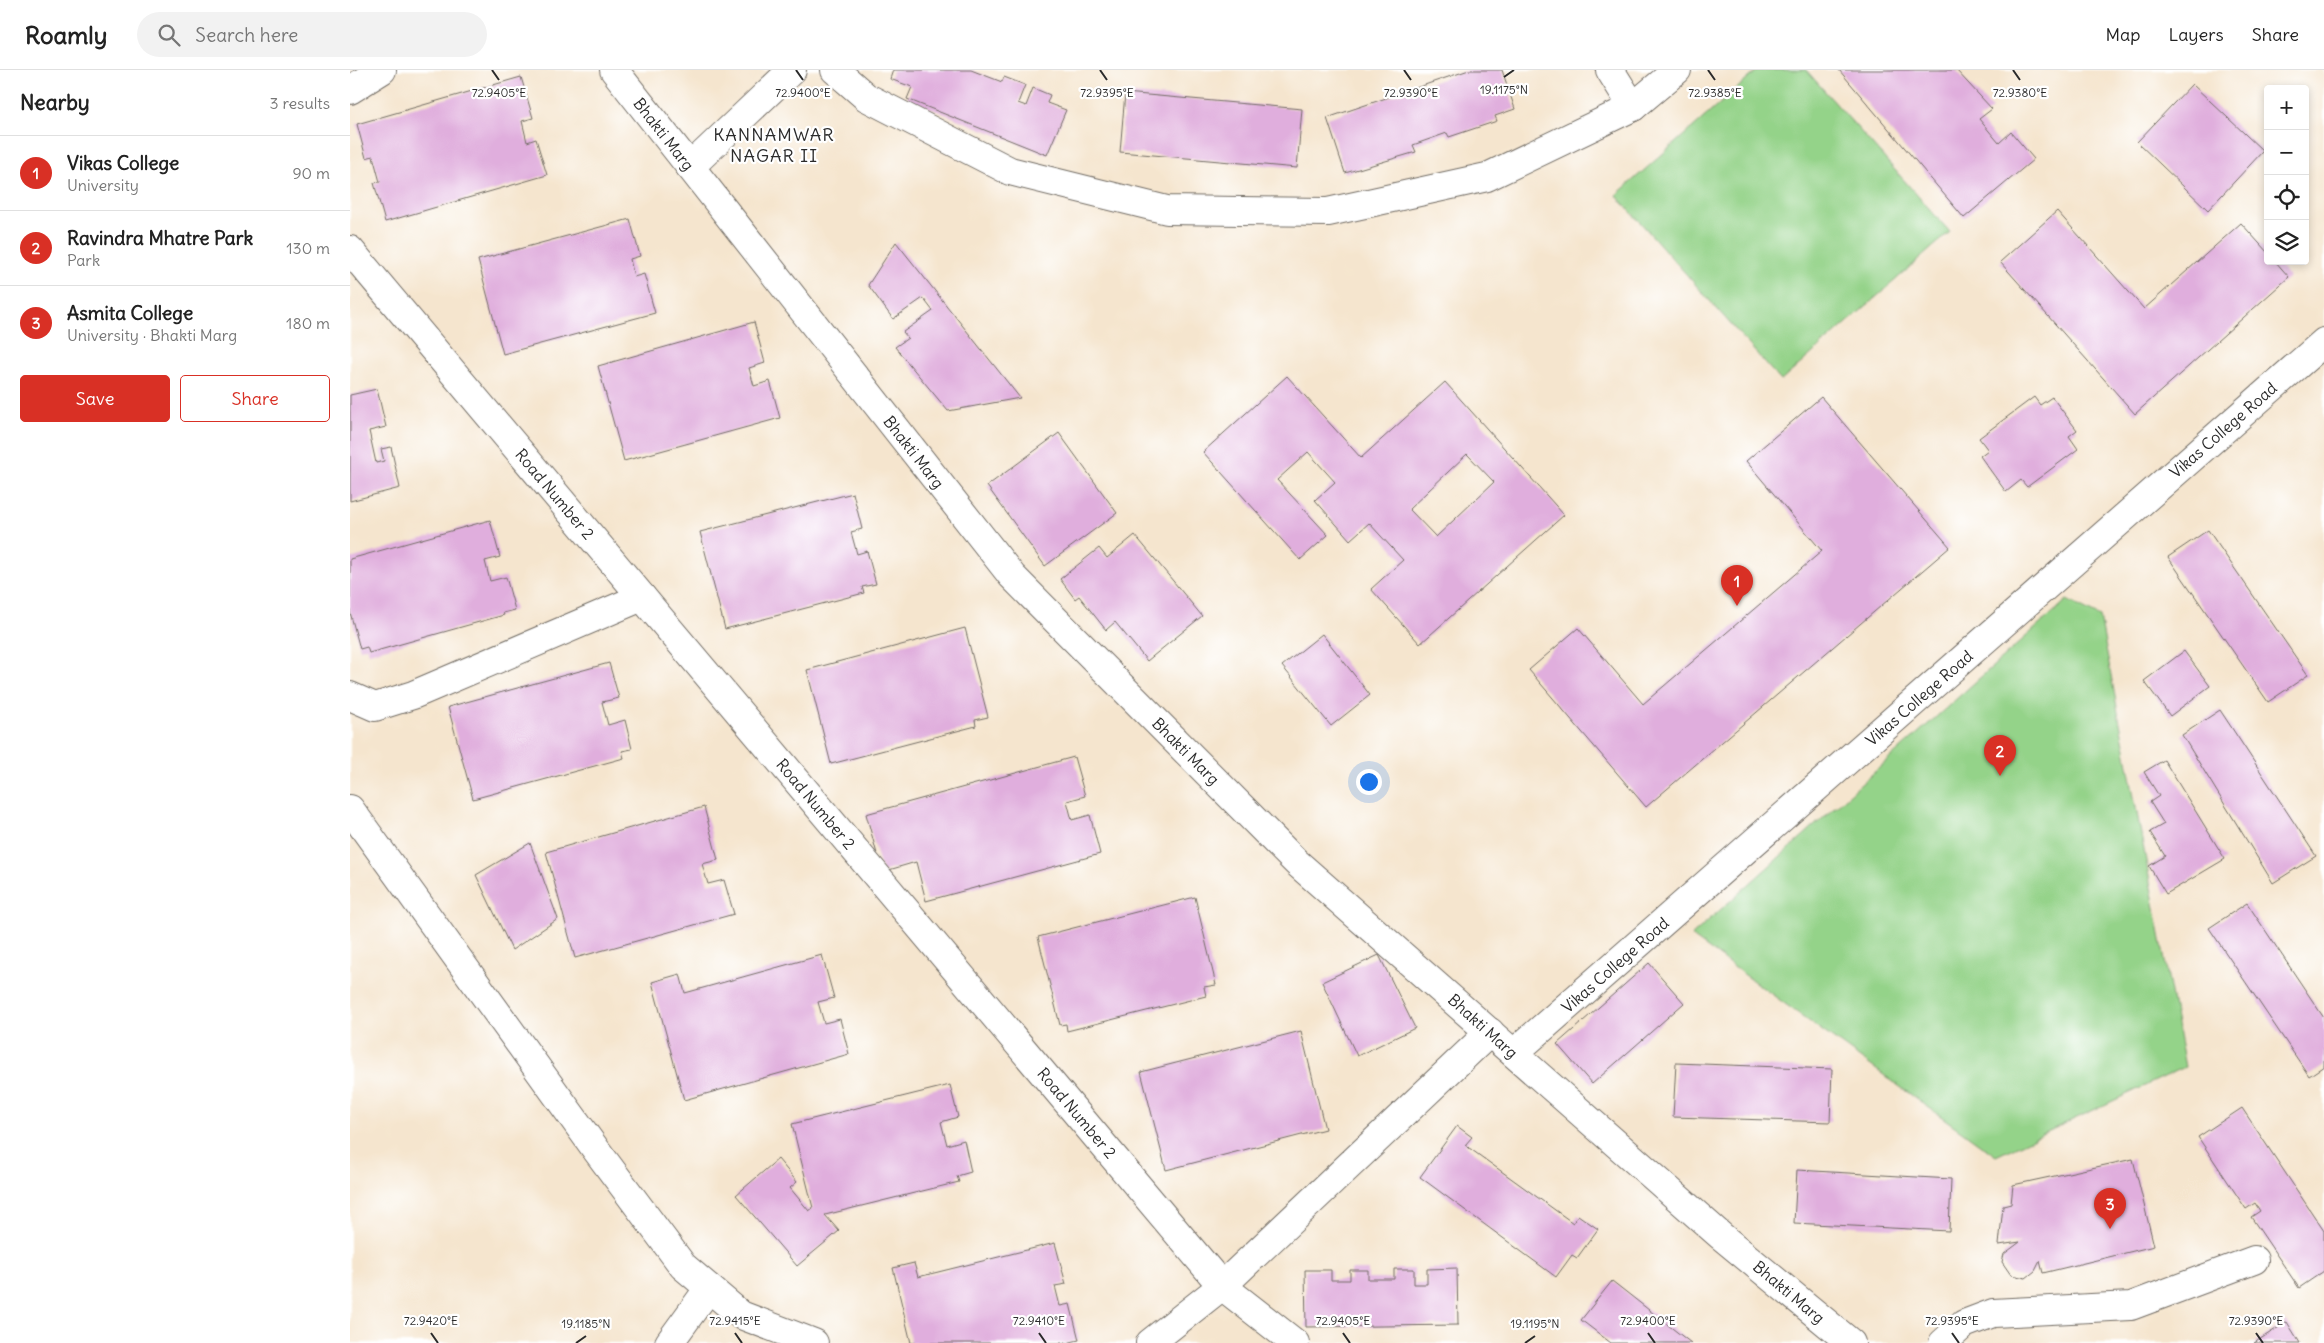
<!DOCTYPE html>
<meta charset="utf-8">
<style>
:root{--surface:#fff;--page:#f2f2f2;--text:#222;--muted:#767676;--line:#e0e0e0;--accent:#d93025}
body{margin:0;font-family:Delius,sans-serif;background:var(--page);color:var(--text)}
.controls{position:absolute;right:15px;top:15px;display:grid;overflow:hidden;border-radius:5px;box-shadow:0 2px 8px #0003}
.controls button{width:45px;height:45px;display:grid;place-items:center;padding:0;border:0;border-bottom:1px solid var(--line);background:var(--surface);color:var(--text);font:25px sans-serif}
.you{position:absolute;left:1018px;top:711px;width:18px;height:18px;margin:-12px;border:4px solid #fff;border-radius:50%;background:#1a73e8;box-shadow:0 0 0 8px #1a73e833}
.badge{display:grid;place-items:center;width:32px;height:32px;border-radius:50%;background:var(--accent);color:#fff;font-size:16px;font-weight:700}
.pin{position:absolute;translate:-50% -41px;filter:drop-shadow(0 1px 2px #0008)}
.pin::after{content:'';position:absolute;top:26px;width:18px;height:15px;background:inherit;clip-path:polygon(0 0,100% 0,50% 100%)}
.list{margin:0;padding:0;list-style:none}
h2{display:flex;justify-content:space-between;align-items:center;height:65px;margin:0;padding:0 20px;font-size:21px}
h2 small{font-size:16px;font-weight:400;color:var(--muted)}
.list li{display:grid;grid-template-columns:32px 1fr auto;gap:15px;align-items:center;box-sizing:border-box;height:75px;padding:0 20px;border-top:1px solid var(--line)}
.list b{display:block;font-size:19px;white-space:nowrap}
.list p{margin:0;font-size:16px;white-space:nowrap;color:var(--muted)}
.list em{font-size:16px;font-style:normal;color:var(--muted)}
.actions{display:flex;gap:10px;padding:15px 20px}
.actions a{flex:1;padding:11px 0;border:1px solid var(--accent);border-radius:5px;text-align:center;font-size:18px;color:var(--accent)}
.actions .main{background:var(--accent);color:#fff}
.icon{flex:none;width:28px;height:28px;fill:none;stroke:currentColor;stroke-width:2;stroke-linecap:round;stroke-linejoin:round}
.map{position:relative;flex:none;width:1974px;height:1273px;overflow:hidden}
header{display:flex;align-items:center;gap:30px;box-sizing:border-box;height:70px;padding:0 25px;background:var(--surface);border-bottom:1px solid var(--line)}
header strong{font-size:24px}
nav{display:flex;gap:28px;margin-inline-start:auto;font-size:18px}
.search{width:350px;height:45px;background:var(--page);display:flex;align-items:center;gap:12px;box-sizing:border-box;padding:0 18px;border-radius:28px;color:var(--muted);font-size:19px}
main{display:flex}
aside{flex:1;background:var(--surface)}
.map>svg:first-child{display:block}
</style>
<header>
<strong>Roamly</strong>
<div class="search"><svg class="icon" aria-label="search" viewBox="0 0 24 24"><circle cx="10" cy="10" r="6"/><path d="M15 15l6 6"/></svg>Search here</div>
<nav><a>Map</a><a>Layers</a><a>Share</a></nav>
</header>
<main>
<aside>
<h2>Nearby<small>3 results</small></h2>
<ul class="list">
<li><span class="badge">1</span><div><b>Vikas College</b><p>University</p></div><em>90 m</em></li>
<li><span class="badge">2</span><div><b>Ravindra Mhatre Park</b><p>Park</p></div><em>130 m</em></li>
<li><span class="badge">3</span><div><b>Asmita College</b><p>University · Bhakti Marg</p></div><em>180 m</em></li>
</ul>
<div class="actions"><a class="main">Save</a><a>Share</a></div>
</aside>
<div class="map">
<svg width="1974" height="1273" viewBox="0 0 1974 1273">
<rect width="100%" height="100%" fill="#fff"/>
<filter id="ink" filterUnits="userSpaceOnUse"><feTurbulence type="fractalNoise" baseFrequency=".02" numOctaves="2"/><feDisplacementMap in="SourceGraphic" scale="10" xChannelSelector="R" yChannelSelector="G"/><feConvolveMatrix kernelMatrix="1 2 1 2 8 2 1 2 1" color-interpolation-filters="sRGB"/></filter>
<filter id="wash" filterUnits="userSpaceOnUse"><feTurbulence type="fractalNoise" baseFrequency=".0096" numOctaves="4" result="noise"/><feDisplacementMap in="SourceGraphic" scale="20" xChannelSelector="R" yChannelSelector="G"/><feGaussianBlur stdDeviation="1.12" result="paint"/><feColorMatrix in="noise" values="0 0 0 0 0 0 0 0 0 0 0 0 0 0 0 0 0 1.4 0 .05"/><feComposite in="paint" operator="in"/></filter>
<g filter="url(#wash)">
<rect width="100%" height="100%" fill="#f5e5ce"/>
<g fill="#94d389" stroke="#607f5a">
<polygon points="1408,0 1456,0 1600,162 1431,311 1266,125"/>
<polygon points="1717,530 1750,547 1835,997 1646,1086 1341,866"/>
</g>
<g id="blocks">
<g fill="#e0aedd" fill-rule="evenodd">
<polygon points="543,0 621,0 652,12 654,7 675,15 668,33 676,36 683,18 700,25 697,33 716,40 697,85 557,29 562,17 540,9"/>
<polygon points="1119,0 1152,0 1165,39 1145,46 1147,51 1099,67 1097,63 1063,75 1066,82 995,103 977,48"/>
<polygon points="1489,0 1606,0 1642,39 1629,49 1649,73 1661,62 1684,89 1614,148"/>
<polygon points="171,7 183,48 172,51 177,72 186,69 197,105 35,152 24,113 30,112 23,86 16,88 7,54"/>
<polygon points="1842,14 1913,81 1858,140 1787,72"/>
<polygon points="775,23 952,39 947,98 770,82"/>
<polygon points="1707,141 1794,239 1891,153 1918,183 1918,191 1925,191 1939,207 1785,344 1650,192"/>
<polygon points="280,149 290,186 280,189 284,207 294,204 305,243 153,284 128,190"/>
<polygon points="546,172 670,328 598,341 545,277 558,268 553,262 583,241 573,228 543,249 518,215"/>
<polygon points="404,252 415,293 399,298 404,316 420,311 430,348 274,391 248,296"/>
<path d="M 937,306 L 1011,388 L 1095,312 L 1214,445 L 1070,574 L 1021,519 L 1053,490 L 1019,453 L 1000,470 L 965,430 L 985,412 L 958,382 L 927,410 L 978,465 L 950,490 L 853,382 ZM 1117,384 L 1144,412 L 1086,467 L 1059,439 Z"/>
<polygon points="27,319 36,357 19,361 26,393 34,391 31,379 41,377 50,418 0,431 0,325"/>
<polygon points="1471,327 1600,477 1296,737 1179,600 1228,558 1293,634 1472,481 1396,391"/>
<polygon points="1684,327 1690,335 1702,327 1727,360 1719,366 1728,379 1677,417 1671,410 1656,422 1630,386 1638,380 1629,368"/>
<polygon points="709,363 767,443 695,496 637,416"/>
<polygon points="503,423 512,459 501,462 507,484 517,481 526,514 512,517 514,523 375,559 350,462"/>
<polygon points="140,450 150,487 135,491 140,511 156,507 165,540 153,543 154,545 19,583 17,577 10,579 0,542 0,489"/>
<polygon points="1858,460 1958,605 1918,632 1818,487"/>
<polygon points="785,465 852,546 797,591 765,552 756,560 729,526 725,529 710,509 749,478 757,488"/>
<polygon points="615,558 638,647 625,650 626,656 481,694 457,600"/>
<polygon points="972,564 1020,625 981,656 932,596"/>
<polygon points="1834,581 1860,616 1820,646 1794,611"/>
<polygon points="259,593 269,628 252,632 258,655 275,650 282,679 272,681 274,688 123,729 98,637"/>
<polygon points="1870,640 1966,786 1923,813 1832,665"/>
<polygon points="724,687 735,726 717,731 722,750 740,745 750,784 576,831 566,792 532,802 516,744"/>
<polygon points="1814,690 1875,789 1816,824 1799,796 1815,786 1800,762 1814,754 1800,732 1809,726 1794,702"/>
<polygon points="354,737 368,790 352,794 358,814 374,810 384,844 225,888 196,782"/>
<polygon points="180,773 208,849 162,880 126,805"/>
<polygon points="845,827 866,915 854,917 856,926 717,961 716,954 710,955 688,867"/>
<polygon points="1897,833 1974,948 1974,996 1959,1006 1859,858"/>
<polygon points="472,885 484,928 468,932 474,953 490,949 499,984 334,1030 302,912 330,904 335,923"/>
<polygon points="1029,885 1065,958 1007,986 972,912"/>
<polygon points="1299,893 1334,933 1242,1014 1207,974"/>
<polygon points="951,961 975,1059 816,1100 791,1002"/>
<polygon points="1326,993 1482,999 1480,1052 1323,1047"/>
<polygon points="600,1015 608,1047 591,1052 597,1075 614,1070 621,1102 607,1106 609,1112 475,1145 489,1161 447,1196 386,1125 428,1089 447,1112 440,1118 459,1141 463,1138 442,1054"/>
<polygon points="1892,1038 1974,1161 1974,1201 1949,1218 1901,1147 1910,1141 1905,1133 1896,1139 1848,1067"/>
<polygon points="1107,1056 1122,1067 1115,1075 1223,1153 1228,1145 1248,1159 1227,1188 1222,1185 1206,1207 1070,1107"/>
<polygon points="1783,1089 1804,1176 1693,1203 1690,1191 1685,1201 1676,1208 1661,1205 1652,1192 1654,1184 1670,1172 1649,1175 1653,1136 1661,1134 1663,1115"/>
<polygon points="1447,1100 1601,1109 1599,1161 1444,1153"/>
<polygon points="705,1173 716,1214 705,1216 710,1236 720,1234 729,1270 716,1273 561,1273 543,1198 564,1193 568,1207"/>
<polygon points="1107,1198 1108,1255 956,1257 955,1200 981,1200 981,1210 1000,1210 1000,1200 1018,1200 1018,1209 1044,1209 1044,1199 1064,1199 1064,1214 1077,1214 1077,1199"/>
<polygon points="1262,1211 1341,1273 1261,1273 1231,1250"/>
<polygon points="1937,1252 1950,1273 1904,1273"/>
</g>
</g>
</g>
<g filter="url(#ink)">
<use href="#blocks" fill-opacity="0" stroke="#726c64" stroke-width="1"/>
<g fill="none" stroke-linecap="round" stroke-linejoin="round">
<defs>
<g id="minor">
<polyline points="264,0 662,506 946,792 1371,1166 1501,1273"/>
<polyline points="485,0 516,27 660,101 817,140 978,142 1137,107 1283,37 1327,0"/>
<polyline points="1260,0 1283,37"/>
<polyline points="0,20 32,0"/>
<polyline points="340,97 442,0"/>
<polyline points="0,180 872,1216 945,1273"/>
<polyline points="0,626 25,637 63,625 292,527"/>
<polyline points="0,739 247,1081 333,1196 391,1245 464,1273"/>
<polyline points="1164,983 1974,272"/>
<polyline points="319,1273 359,1218"/>
<polyline points="800,1273 872,1216 1140,962"/>
<polyline points="1593,1273 1614,1254 1643,1243 1781,1236 1904,1190"/>
</g>
</defs>
<use href="#minor" stroke="#726c64" stroke-width="30"/>
<use href="#minor" stroke="#fff" stroke-width="28"/>
</g>
</g>
<path fill="none" stroke="#2b2b2b" stroke-width="2" d="M 142,0 L 149,10M 446,0 L 453,10M 750,0 L 757,10M 1054,0 L 1061,10M 1358,0 L 1365,10M 1663,0 L 1670,10M 1154,7 L 1164,0M 81,1263 L 88,1273M 385,1263 L 392,1273M 689,1263 L 696,1273M 993,1263 L 1000,1273M 1298,1263 L 1305,1273M 1602,1263 L 1609,1273M 1906,1263 L 1913,1273M 226,1273 L 236,1266M 1175,1273 L 1185,1266"/>
<g text-anchor="middle" stroke-width="4.5" stroke-linejoin="round" paint-order="stroke">
<g font-size="16" fill="#2b2b2b" stroke="#fff">
<text transform="translate(314 64) rotate(52)" y="6">Bhakti Marg</text>
<text transform="translate(1873 360) rotate(-41)" y="6">Vikas College Road</text>
<text transform="translate(564 382) rotate(52)" y="6">Bhakti Marg</text>
<text transform="translate(205 424) rotate(50)" y="6">Road Number 2</text>
<text transform="translate(1569 628) rotate(-41)" y="6">Vikas College Road</text>
<text transform="translate(836 681) rotate(45)" y="6">Bhakti Marg</text>
<text transform="translate(466 734) rotate(50)" y="6">Road Number 2</text>
<text transform="translate(1265 895) rotate(-41)" y="6">Vikas College Road</text>
<text transform="translate(1133 956) rotate(42)" y="6">Bhakti Marg</text>
<text transform="translate(727 1043) rotate(50)" y="6">Road Number 2</text>
<text transform="translate(1439 1222) rotate(40)" y="6">Bhakti Marg</text>
</g>
<g font-size="18" letter-spacing="1" fill="#2b2b2b" stroke="#fff">
<text x="424" y="71">KANNAMWAR<tspan x="424" dy="21">NAGAR II</tspan></text>
</g>
</g>
<g font-size="12" text-anchor="middle" fill="#2b2b2b" stroke="#fff" stroke-width="4.5" stroke-linejoin="round" paint-order="stroke">
<text x="1154" y="24">19.1175°N</text>
<text x="149" y="27">72.9405°E</text>
<text x="453" y="27">72.9400°E</text>
<text x="757" y="27">72.9395°E</text>
<text x="1061" y="27">72.9390°E</text>
<text x="1365" y="27">72.9385°E</text>
<text x="1670" y="27">72.9380°E</text>
<text x="81" y="1255">72.9420°E</text>
<text x="385" y="1255">72.9415°E</text>
<text x="689" y="1255">72.9410°E</text>
<text x="993" y="1255">72.9405°E</text>
<text x="1298" y="1255">72.9400°E</text>
<text x="1602" y="1255">72.9395°E</text>
<text x="1906" y="1255">72.9390°E</text>
<text x="236" y="1258">19.1185°N</text>
<text x="1185" y="1258">19.1195°N</text>
</g>
</svg>
<div class="controls">
<button>+</button>
<button>−</button>
<button><svg class="icon" aria-label="locate" viewBox="0 0 24 24"><circle cx="12" cy="12" r="6"/><path d="M12 2v4M12 18v4M2 12h4M18 12h4"/></svg></button>
<button><svg class="icon" aria-label="layers" viewBox="0 0 24 24"><path d="M12 4l9 5-9 5-9-5zM3 14l9 5 9-5"/></svg></button>
</div>
<div class="you"></div>
<div class="pin badge" style="left:1387px;top:536px">1</div>
<div class="pin badge" style="left:1650px;top:706px">2</div>
<div class="pin badge" style="left:1760px;top:1159px">3</div>
</div>
</main>
